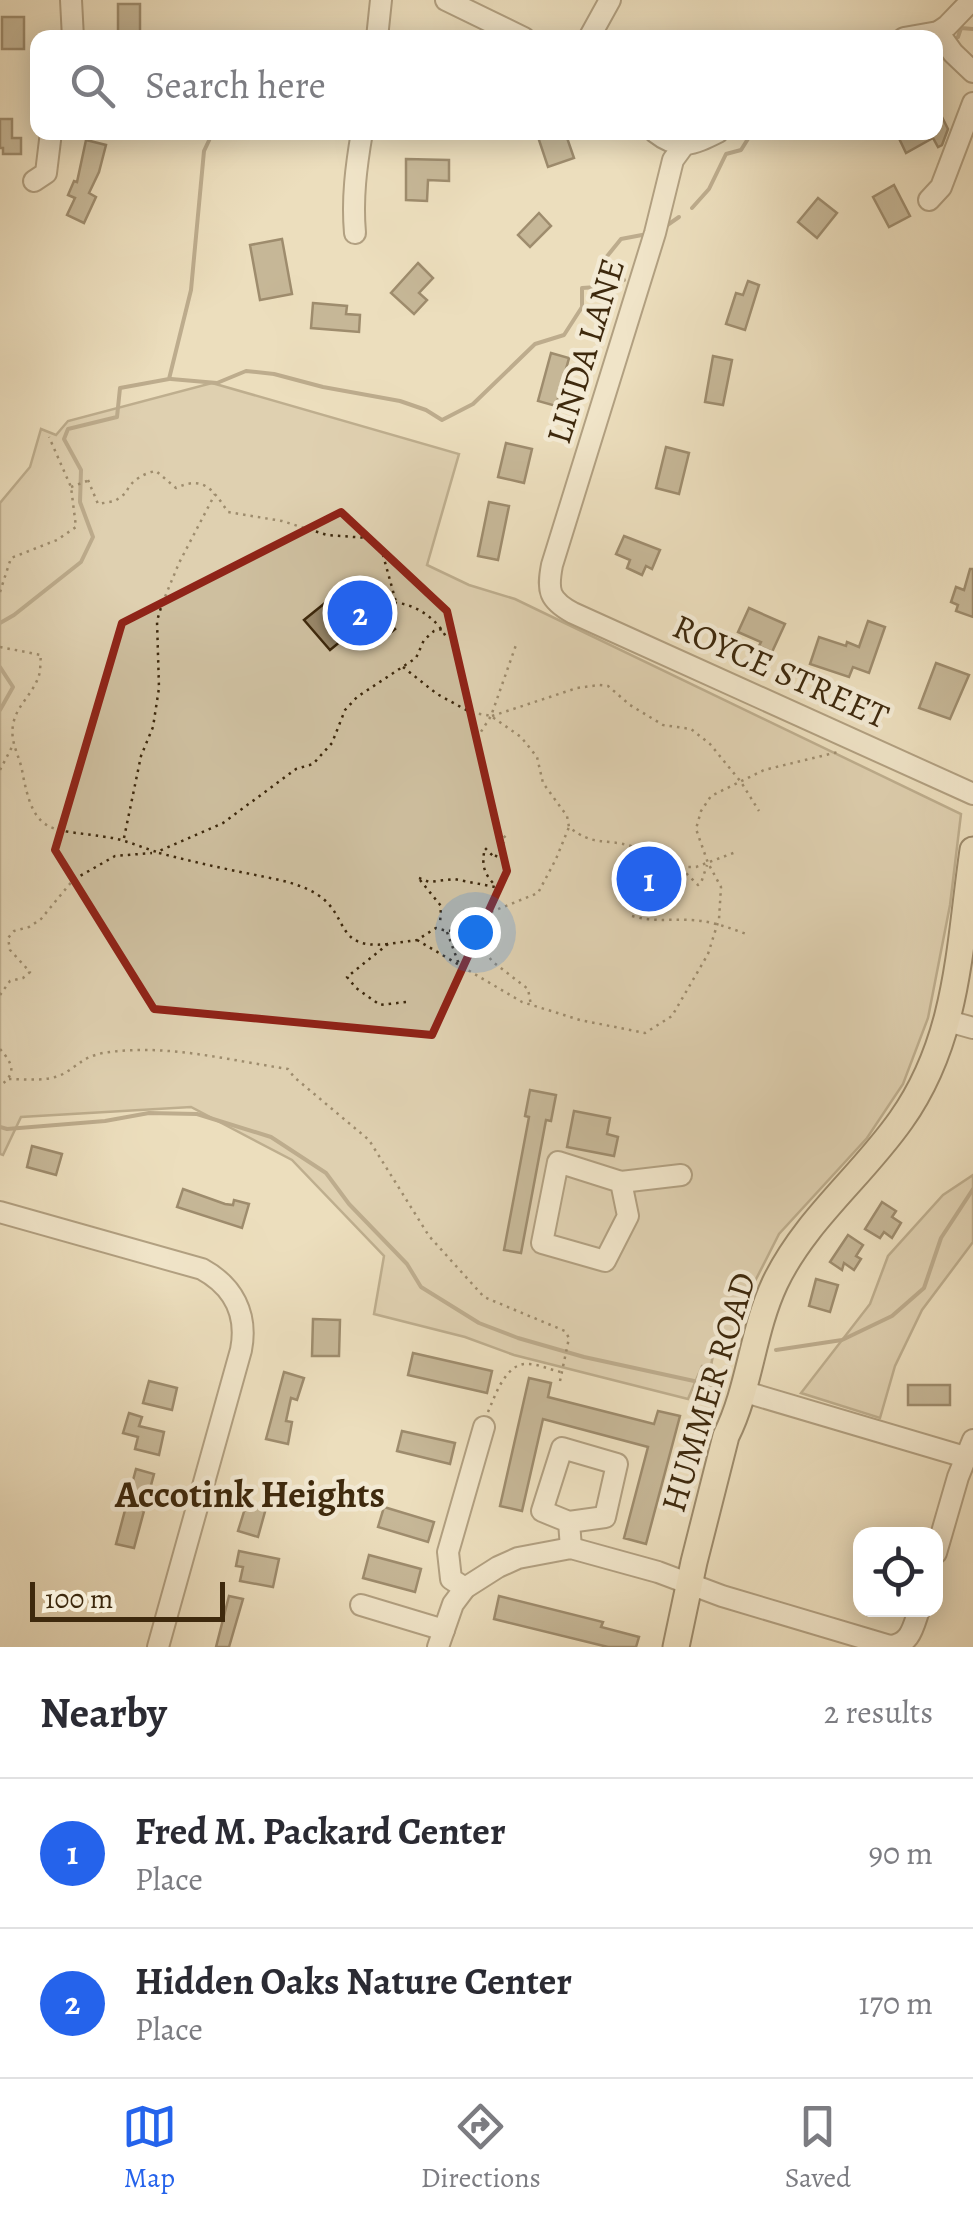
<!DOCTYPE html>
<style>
:root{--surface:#fff;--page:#f2f2f3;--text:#2b2b33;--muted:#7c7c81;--line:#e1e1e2;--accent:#2563eb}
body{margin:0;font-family:Alegreya,serif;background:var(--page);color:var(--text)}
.controls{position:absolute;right:30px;bottom:30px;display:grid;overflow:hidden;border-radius:20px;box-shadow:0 5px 25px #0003}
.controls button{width:90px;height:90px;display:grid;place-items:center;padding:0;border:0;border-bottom:2px solid var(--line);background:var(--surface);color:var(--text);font:50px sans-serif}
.scale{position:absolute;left:30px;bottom:25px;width:195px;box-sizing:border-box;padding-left:10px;border:5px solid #3e290d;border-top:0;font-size:28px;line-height:35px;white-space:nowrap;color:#3e290d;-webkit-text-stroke:8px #f3ead4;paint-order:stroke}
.you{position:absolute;left:475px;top:932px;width:35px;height:35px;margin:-25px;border:8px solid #fff;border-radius:50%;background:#1a73e8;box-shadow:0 0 0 15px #1a73e833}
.badge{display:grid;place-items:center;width:65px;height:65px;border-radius:50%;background:var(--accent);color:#fff;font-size:32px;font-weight:700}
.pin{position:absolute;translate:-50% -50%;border:5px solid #fff;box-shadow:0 2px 10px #0006}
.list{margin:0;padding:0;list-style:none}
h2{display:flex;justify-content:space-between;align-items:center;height:130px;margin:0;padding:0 40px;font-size:42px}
h2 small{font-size:32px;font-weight:400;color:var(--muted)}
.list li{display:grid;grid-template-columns:65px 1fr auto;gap:30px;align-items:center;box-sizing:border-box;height:150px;padding:0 40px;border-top:2px solid var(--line)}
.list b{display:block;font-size:38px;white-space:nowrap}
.list p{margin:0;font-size:32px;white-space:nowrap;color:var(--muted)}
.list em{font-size:32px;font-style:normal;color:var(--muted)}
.icon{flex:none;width:55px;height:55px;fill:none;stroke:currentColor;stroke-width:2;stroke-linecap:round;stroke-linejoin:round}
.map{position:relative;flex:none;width:973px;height:1647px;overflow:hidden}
.search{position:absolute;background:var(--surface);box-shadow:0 5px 25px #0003;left:30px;right:30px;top:30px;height:110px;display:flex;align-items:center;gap:25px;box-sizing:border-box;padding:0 35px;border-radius:20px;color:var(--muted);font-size:38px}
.sheet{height:430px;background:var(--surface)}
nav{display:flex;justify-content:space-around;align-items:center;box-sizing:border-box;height:140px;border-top:2px solid var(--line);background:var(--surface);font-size:28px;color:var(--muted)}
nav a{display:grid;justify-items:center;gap:5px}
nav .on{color:var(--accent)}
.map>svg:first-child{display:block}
</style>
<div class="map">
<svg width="973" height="1647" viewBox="0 0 973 1647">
<rect width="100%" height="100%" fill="#ecdebd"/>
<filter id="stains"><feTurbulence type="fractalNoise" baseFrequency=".002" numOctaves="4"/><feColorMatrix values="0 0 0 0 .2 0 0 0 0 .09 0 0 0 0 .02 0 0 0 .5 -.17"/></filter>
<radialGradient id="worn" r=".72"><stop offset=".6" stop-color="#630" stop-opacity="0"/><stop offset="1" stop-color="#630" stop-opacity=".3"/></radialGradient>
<g fill="#cebf9f" stroke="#867456" stroke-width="2.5">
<polygon points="212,383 459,454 427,565 469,585 515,599 961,814 950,905 928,1018 903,1084 867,1138 779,1234 750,1291 733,1354 713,1355 711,1366 702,1366 688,1399 514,1355 465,1337 374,1314 384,1256 292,1160 191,1107 21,1117 3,1155 0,1154 0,503 30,467 41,429 56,435 68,421"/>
<polygon points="973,1175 973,1242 922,1310 895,1366 880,1418 801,1393 870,1304 888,1256 943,1195"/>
</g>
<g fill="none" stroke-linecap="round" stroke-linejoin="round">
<g stroke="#837053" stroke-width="4">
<polyline points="958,37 961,28 973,29"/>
<polyline points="692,208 709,189 726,154 741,150 751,134 788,134 803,138 814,132"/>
<polyline points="666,226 679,217"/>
<polyline points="171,379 217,383 246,371 274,374 323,387 400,401 426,410 442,420 473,404 535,344 564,335 582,307 582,288 612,286 624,280 604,260 621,239 642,235"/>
<polyline points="0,623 14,615 81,562 93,537 80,502 81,470 64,439 68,429 117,417 120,388 169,379 191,290 204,151 213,132"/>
<polyline points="0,667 13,687 0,710"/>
<polyline points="0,1127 7,1129 105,1121 149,1113 197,1114 271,1137 326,1173 349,1204 407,1264 421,1287 479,1323 518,1338 584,1357 717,1386"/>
<polyline points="776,1350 842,1340 892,1316 924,1288 941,1238 973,1189"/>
</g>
</g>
<g fill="#988769" stroke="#3e290d" stroke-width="2.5">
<rect x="118" y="4" width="22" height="30"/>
<rect x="2" y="17" width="22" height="32"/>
<polygon points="936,105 948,129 942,145 938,147 933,138 906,153 896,132 936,132"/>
<polygon points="0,119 12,119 12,138 21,138 21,154 3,154 3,148 0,148"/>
<polygon points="551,132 565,132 574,158 548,167 538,137"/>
<polygon points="86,140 106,145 99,172 89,193 96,197 84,223 67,215 75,198 68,195 74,181 77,182"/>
<polygon points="406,159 449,160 449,181 428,180 427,201 406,200"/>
<polygon points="894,185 910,216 889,227 873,197"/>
<polygon points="818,198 837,213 817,238 798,222"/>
<polygon points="539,213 551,226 530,247 518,235"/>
<polygon points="282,239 292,294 260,300 250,245"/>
<polygon points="418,263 433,278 419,293 427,300 414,314 391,293"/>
<polygon points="748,281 759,285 745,330 726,324 736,293 743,295"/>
<polygon points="313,303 347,306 346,314 360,315 359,332 311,328"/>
<polygon points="551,353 569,358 556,406 538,401"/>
<polygon points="713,356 732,360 723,405 705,402"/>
<polygon points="506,443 532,449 524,483 498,477"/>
<polygon points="666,447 689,453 679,494 656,488"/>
<polygon points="489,502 509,506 498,560 478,556"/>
<polygon points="624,536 660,550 652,569 646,566 642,575 627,568 630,560 616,554"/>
<polygon points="970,569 973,569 973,617 956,611 958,605 951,602 956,587 964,590"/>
<polygon points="369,580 387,601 378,608 395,629 374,646 358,627 330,650 304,620 325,603 332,611"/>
<polygon points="749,608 785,624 772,652 759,646 761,642 738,632"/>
<polygon points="868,621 885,627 869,673 853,667 849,677 810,664 819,637 846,646 847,642 859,647"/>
<polygon points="936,663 969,675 950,719 919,708"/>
<polygon points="638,854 676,882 659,904 622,877"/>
<polygon points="530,1090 556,1095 551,1121 546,1120 521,1253 504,1250 529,1117 525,1116"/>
<polygon points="574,1111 610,1118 607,1134 618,1137 614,1156 567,1147"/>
<polygon points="32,1146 62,1154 56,1175 27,1167"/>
<polygon points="183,1189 225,1204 233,1205 234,1200 249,1204 242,1228 177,1207"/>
<polygon points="882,1202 896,1211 892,1217 901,1223 892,1238 884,1232 880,1238 865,1229"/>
<polygon points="848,1235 863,1245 856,1256 861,1259 854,1270 844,1263 842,1270 830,1262"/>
<polygon points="816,1279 838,1285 830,1312 809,1306"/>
<polygon points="313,1319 340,1320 339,1356 312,1356"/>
<polygon points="413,1353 492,1371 487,1393 408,1375"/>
<polygon points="284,1372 304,1378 297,1400 291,1398 286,1421 292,1422 288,1444 266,1439"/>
<polygon points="529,1378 551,1383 548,1397 654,1424 658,1411 680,1416 646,1544 624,1538 648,1447 543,1419 522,1511 500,1506"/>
<polygon points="149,1381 177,1388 172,1410 143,1403"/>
<rect x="908" y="1385" width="42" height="20"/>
<polygon points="129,1413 142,1417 139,1426 164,1432 159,1455 135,1449 138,1437 123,1433"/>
<polygon points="402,1431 455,1443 450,1464 397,1451"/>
<polygon points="136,1469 154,1474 134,1548 116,1544"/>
<polygon points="247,1502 266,1508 258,1537 238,1531"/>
<polygon points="384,1507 434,1522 428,1542 378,1527"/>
<polygon points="239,1551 279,1559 273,1587 240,1581 243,1567 236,1566"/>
<polygon points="369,1555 421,1569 415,1592 363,1578"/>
<polygon points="229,1596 243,1599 229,1647 216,1647"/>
<polygon points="499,1596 603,1622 601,1627 639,1637 636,1647 608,1647 494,1619"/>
</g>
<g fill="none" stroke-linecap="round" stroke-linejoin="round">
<defs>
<g id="minor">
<polyline points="71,0 73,38"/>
<polyline points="446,0 524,38"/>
<polyline points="938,32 953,53 973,72"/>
<polyline points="377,38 381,0"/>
<polyline points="589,38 610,0"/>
<polyline points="904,38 938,32 947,26 972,0"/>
<path d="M 655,132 C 679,151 692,145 718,132"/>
<path d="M 684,145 L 673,160 L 655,233 L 552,565 C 547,591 549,600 573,613 L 973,794"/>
<polyline points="34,181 46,173 51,132"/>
<polyline points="929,200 941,187 973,103"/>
<path d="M 355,233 C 352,199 356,167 362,132"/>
<polyline points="948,1021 973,1028"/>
<polyline points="621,1182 558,1162 542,1243 605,1261 628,1216 621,1182 681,1175"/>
<path d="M 0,1212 L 202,1269 C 233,1286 248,1314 241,1350 L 158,1647"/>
<polyline points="742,1391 965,1457"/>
<polyline points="569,1522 605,1517 617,1464 562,1448 542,1511 569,1522 571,1548"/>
<polyline points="936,1553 958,1477 973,1440"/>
<polyline points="465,1588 451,1579 448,1552 484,1427"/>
<polyline points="361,1605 444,1630"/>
<path d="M 438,1647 L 453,1604 L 465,1588 L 498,1567 L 518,1558 L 571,1548 L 658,1572 L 722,1596 L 890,1646 C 911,1644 913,1627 919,1610"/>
</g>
<path id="major" d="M 676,1647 L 694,1562 L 726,1436 C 750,1388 752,1332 775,1283 C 805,1220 861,1177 901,1120 C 959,1038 959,946 973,850"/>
</defs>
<use href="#minor" stroke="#6a5639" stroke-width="24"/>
<use href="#major" stroke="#3e290d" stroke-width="29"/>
<g stroke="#3e290d" stroke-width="2.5" stroke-dasharray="2.5 5" stroke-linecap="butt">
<path d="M 88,480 L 98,504 L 115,501 L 126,493 C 130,481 144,473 156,471 L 176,488 C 204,475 213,490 228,512 L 282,521 L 327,535 L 368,538 L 383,555 L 396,602"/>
<polyline points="71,487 87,481"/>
<polyline points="0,592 11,558 57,540 76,527 71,487 49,437"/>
<path d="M 387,603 C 410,600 436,617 446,637"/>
<path d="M 0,647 L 41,655 C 40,662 41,672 38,678 C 32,695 16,706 13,725 C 10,742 19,755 22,770 C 34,837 49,828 106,837 C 124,839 140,847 157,852 L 223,823 L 296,769 L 313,764 L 332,743 L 345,710 L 357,697 L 416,658 L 424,640 L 434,631 L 442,629"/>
<path d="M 403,667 L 437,694 L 470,712 L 491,716 L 521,737 L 537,757 L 543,783 L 567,816 L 569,827 C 594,847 604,838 631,846 C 641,848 651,857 659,863"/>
<path d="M 470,714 L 498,830 L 506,838 L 495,858 L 485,848 C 481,865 484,875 497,887 L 494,897 L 496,907"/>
<polyline points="492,716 577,688 599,685 608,686 630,705 663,725 691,729 710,744 741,782 759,811"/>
<polyline points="477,738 491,716 516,645"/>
<polyline points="0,770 13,745"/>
<polyline points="124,838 141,756 153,727 159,688 157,621 162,604 179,563 215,494"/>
<path d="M 159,853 C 190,861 220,868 251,874 C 274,879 298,882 318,895 C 350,916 334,950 388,944"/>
<polyline points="656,867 664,859 681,867 696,867 736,852"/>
<polyline points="681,868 698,885 701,883 707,865"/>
<polyline points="419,878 429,882 454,879 495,887"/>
<polyline points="420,880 441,906 440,924"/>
<path d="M 632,916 C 652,922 671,919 691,920 C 712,921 730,928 749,935"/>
<polyline points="481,917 487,934 483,950 493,962 528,989 531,1005"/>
<polyline points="447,932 460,967"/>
<polyline points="417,940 522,1002 580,1020 645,1033 672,1016 708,954 719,919 721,887 708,863 696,829 701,811 711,796 764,770 838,752"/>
<polyline points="0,995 10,981 23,978 30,972 10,950 8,938 14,931 29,927 41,919 73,880 115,856 152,853"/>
<polyline points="406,1002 380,1005 356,988 347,977 388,944 417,940 436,928 447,931 461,930 464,911 481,916 538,893 556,859 569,827"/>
<path d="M 0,1049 C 13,1064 17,1073 0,1086"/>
<path d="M 9,1079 C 27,1079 47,1082 63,1074 C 79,1065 83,1057 103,1053 C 164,1043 228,1060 288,1069 L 294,1077 L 369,1140 L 429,1236 L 484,1297 L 565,1331 L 569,1338 L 560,1381"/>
<path d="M 488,1412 C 495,1396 506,1362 528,1364 C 539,1364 550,1370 561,1372"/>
</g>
<use href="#minor" stroke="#f3ead4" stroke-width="20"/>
<use href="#major" stroke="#ecdebd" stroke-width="25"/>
</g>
<path d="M0 0H973V1647H0ZM 341,512 L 447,611 L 507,871 L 432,1035 L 154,1009 L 55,850 L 122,623 Z" fill="#ecdebd" fill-opacity=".55" fill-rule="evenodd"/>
<path fill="none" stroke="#8f2418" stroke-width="8" stroke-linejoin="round" d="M 341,512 L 447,611 L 507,871 L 432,1035 L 154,1009 L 55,850 L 122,623 Z"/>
<g text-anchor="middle" stroke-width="9" stroke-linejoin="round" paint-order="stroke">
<g font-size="35" fill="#3e290d" stroke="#f3ead4">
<text transform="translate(585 351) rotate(-73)" y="12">LINDA LANE</text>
<text transform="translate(781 671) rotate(24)" y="12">ROYCE STREET</text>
<text transform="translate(708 1392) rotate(-73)" y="12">HUMMER ROAD</text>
</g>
<g font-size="38" font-weight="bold" fill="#3e290d" stroke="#f3ead4">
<text x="250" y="1507">Accotink Heights</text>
</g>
</g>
<rect width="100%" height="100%" filter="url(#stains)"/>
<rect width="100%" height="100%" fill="url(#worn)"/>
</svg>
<div class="controls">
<button><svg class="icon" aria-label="locate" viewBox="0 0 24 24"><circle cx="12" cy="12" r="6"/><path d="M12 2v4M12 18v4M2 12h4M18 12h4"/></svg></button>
</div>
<div class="scale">100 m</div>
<div class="you"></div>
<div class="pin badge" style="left:649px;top:879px">1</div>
<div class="pin badge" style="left:360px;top:613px">2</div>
<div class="search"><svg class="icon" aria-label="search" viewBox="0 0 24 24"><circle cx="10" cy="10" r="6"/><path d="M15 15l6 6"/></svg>Search here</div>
</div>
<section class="sheet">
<h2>Nearby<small>2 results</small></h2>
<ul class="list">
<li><span class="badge">1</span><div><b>Fred M. Packard Center</b><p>Place</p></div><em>90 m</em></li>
<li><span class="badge">2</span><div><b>Hidden Oaks Nature Center</b><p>Place</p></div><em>170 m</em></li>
</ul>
</section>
<nav>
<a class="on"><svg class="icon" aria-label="map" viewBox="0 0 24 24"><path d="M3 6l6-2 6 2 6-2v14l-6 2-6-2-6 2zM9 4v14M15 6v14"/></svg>Map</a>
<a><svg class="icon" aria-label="directions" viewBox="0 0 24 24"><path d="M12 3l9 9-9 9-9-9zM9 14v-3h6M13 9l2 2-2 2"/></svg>Directions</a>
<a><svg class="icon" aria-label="saved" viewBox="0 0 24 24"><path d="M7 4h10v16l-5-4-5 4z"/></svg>Saved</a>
</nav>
